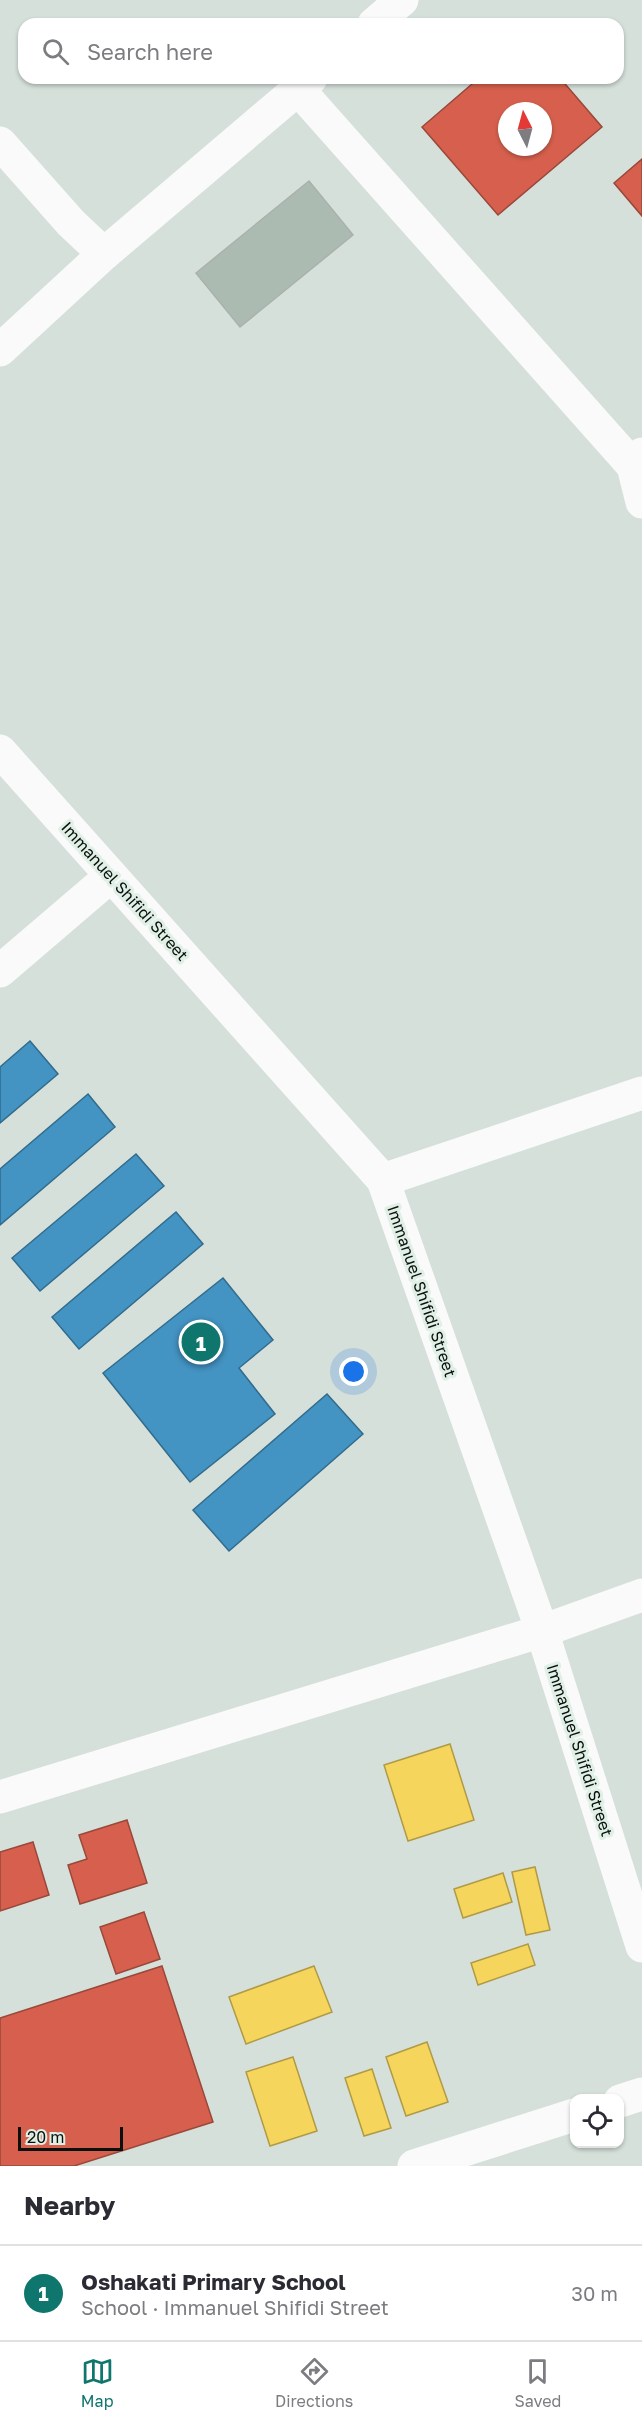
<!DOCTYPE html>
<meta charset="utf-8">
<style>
:root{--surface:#fff;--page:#f7f7f7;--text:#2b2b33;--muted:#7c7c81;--line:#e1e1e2;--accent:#0f766e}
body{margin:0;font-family:"Golos Text",sans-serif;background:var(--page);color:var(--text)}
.controls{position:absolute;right:18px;bottom:18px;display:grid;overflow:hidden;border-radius:12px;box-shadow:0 2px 4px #0004}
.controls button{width:54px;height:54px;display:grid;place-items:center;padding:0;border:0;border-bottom:2px solid var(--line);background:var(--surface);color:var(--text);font:30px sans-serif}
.compass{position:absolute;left:498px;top:102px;width:54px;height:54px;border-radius:50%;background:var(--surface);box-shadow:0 2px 4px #0004;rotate:354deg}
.scale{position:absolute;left:18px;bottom:15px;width:105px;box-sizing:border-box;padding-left:6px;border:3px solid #0b110e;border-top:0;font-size:16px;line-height:21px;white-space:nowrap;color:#0b110e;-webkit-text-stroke:4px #e0f0e6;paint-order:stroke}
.you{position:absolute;left:354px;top:1372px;width:21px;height:21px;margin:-15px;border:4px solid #fff;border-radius:50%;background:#1a73e8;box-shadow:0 0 0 9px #1a73e833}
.badge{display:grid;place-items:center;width:39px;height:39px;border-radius:50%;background:var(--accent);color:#fff;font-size:20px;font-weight:700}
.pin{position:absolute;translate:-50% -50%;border:3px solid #fff;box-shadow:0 2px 6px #0006}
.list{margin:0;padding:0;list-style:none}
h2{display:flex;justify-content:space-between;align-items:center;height:78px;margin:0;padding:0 24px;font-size:26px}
h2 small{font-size:20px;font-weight:400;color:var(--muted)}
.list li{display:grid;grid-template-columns:39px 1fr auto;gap:18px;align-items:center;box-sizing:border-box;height:96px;padding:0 24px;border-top:2px solid var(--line)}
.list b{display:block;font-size:22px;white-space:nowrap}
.list p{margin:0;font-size:20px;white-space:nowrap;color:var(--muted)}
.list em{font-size:20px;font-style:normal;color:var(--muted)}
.icon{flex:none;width:33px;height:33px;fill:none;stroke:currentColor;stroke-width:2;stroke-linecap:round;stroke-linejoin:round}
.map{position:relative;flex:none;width:642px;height:2166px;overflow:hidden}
.search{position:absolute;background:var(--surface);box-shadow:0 2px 4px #0004;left:18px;right:18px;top:18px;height:66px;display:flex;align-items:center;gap:15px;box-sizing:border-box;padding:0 21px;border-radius:18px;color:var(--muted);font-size:22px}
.sheet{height:174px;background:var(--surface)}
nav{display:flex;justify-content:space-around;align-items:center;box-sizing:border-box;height:84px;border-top:2px solid var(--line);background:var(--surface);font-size:16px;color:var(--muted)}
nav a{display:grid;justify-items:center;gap:3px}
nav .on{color:var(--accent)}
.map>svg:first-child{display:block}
</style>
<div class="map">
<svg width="642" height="2166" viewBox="0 0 642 2166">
<rect width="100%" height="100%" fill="#d6e0da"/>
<g fill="#f6d55c" stroke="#b09a45" stroke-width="1.5">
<polygon points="450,1744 474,1820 408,1841 384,1765"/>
<polygon points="535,1867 550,1930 526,1935 512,1872"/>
<polygon points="503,1873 512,1902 463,1918 454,1889"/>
<polygon points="528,1944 535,1965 478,1985 471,1963"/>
<polygon points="314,1966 332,2012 246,2044 229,1997"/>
<polygon points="427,2042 448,2102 406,2116 386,2057"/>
<polygon points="293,2057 317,2131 270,2146 246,2072"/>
<polygon points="372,2069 391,2128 364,2136 345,2078"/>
</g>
<g fill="#d6604d" stroke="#99483a" stroke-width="1.5" fill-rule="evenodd">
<path d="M 479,78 L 560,78 L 602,127 L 498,215 L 422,127 ZM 507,111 L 543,111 L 543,147 L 507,147 Z"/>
<polygon points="642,159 642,216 614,183"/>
<polygon points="127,1820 147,1883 80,1904 68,1865 87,1859 79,1835"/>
<polygon points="33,1842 49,1895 0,1911 0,1852"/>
<polygon points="144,1912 160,1959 116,1974 100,1927"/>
<polygon points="162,1966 213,2122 74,2166 0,2166 0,2018"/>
</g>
<g fill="#4393c3" stroke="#326c8d" stroke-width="1.5">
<polygon points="30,1041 58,1074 0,1123 0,1067"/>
<polygon points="88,1094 115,1127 0,1225 0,1169"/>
<polygon points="136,1154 164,1186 40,1291 12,1258"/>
<polygon points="176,1212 203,1244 79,1349 52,1317"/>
<polygon points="223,1278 273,1340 239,1368 275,1414 190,1482 103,1373"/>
<polygon points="327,1394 363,1434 229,1551 193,1510"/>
</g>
<polygon fill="#abbbb2" stroke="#aab1ad" stroke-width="1.5" points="309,181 353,235 240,327 196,273"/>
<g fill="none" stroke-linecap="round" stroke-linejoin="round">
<g stroke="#f9faf9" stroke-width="33">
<polyline points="374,24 402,0"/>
<polyline points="298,89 633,466"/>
<polyline points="0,143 71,223 104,254"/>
<polyline points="0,350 104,254 311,78"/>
<polyline points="642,454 633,466 642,502"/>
<polyline points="0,751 383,1180 542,1631 642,1946"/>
<polyline points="0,971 111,876"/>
<polyline points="383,1180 642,1093"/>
<polyline points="0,1797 542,1631 642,1595"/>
<polyline points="620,2101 642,2094"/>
<polyline points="414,2166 574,2115"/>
</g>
</g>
<g text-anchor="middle" stroke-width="6" stroke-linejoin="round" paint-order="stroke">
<g font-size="16" fill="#0b110e" stroke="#e0f0e6">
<text transform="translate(125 891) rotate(48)" y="6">Immanuel Shifidi Street</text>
<text transform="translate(422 1291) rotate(71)" y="6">Immanuel Shifidi Street</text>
<text transform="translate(580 1750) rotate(72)" y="6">Immanuel Shifidi Street</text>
</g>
</g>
</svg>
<div class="controls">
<button><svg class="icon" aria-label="locate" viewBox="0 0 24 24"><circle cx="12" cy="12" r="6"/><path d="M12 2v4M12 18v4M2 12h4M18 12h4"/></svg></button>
</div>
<svg class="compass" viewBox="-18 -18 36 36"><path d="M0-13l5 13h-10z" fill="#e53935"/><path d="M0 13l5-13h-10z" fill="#7c7c81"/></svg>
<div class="scale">20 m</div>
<div class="you"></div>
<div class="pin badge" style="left:201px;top:1342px">1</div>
<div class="search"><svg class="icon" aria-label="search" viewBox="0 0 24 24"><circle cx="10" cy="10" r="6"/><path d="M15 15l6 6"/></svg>Search here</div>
</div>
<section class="sheet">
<h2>Nearby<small></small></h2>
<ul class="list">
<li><span class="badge">1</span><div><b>Oshakati Primary School</b><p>School · Immanuel Shifidi Street</p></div><em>30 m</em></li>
</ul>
</section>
<nav>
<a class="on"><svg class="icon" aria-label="map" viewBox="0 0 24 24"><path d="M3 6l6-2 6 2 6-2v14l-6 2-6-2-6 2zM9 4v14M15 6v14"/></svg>Map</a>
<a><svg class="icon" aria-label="directions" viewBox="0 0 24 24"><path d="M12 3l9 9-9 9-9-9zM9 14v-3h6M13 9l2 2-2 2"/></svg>Directions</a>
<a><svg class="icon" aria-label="saved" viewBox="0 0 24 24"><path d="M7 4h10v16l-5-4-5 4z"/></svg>Saved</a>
</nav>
